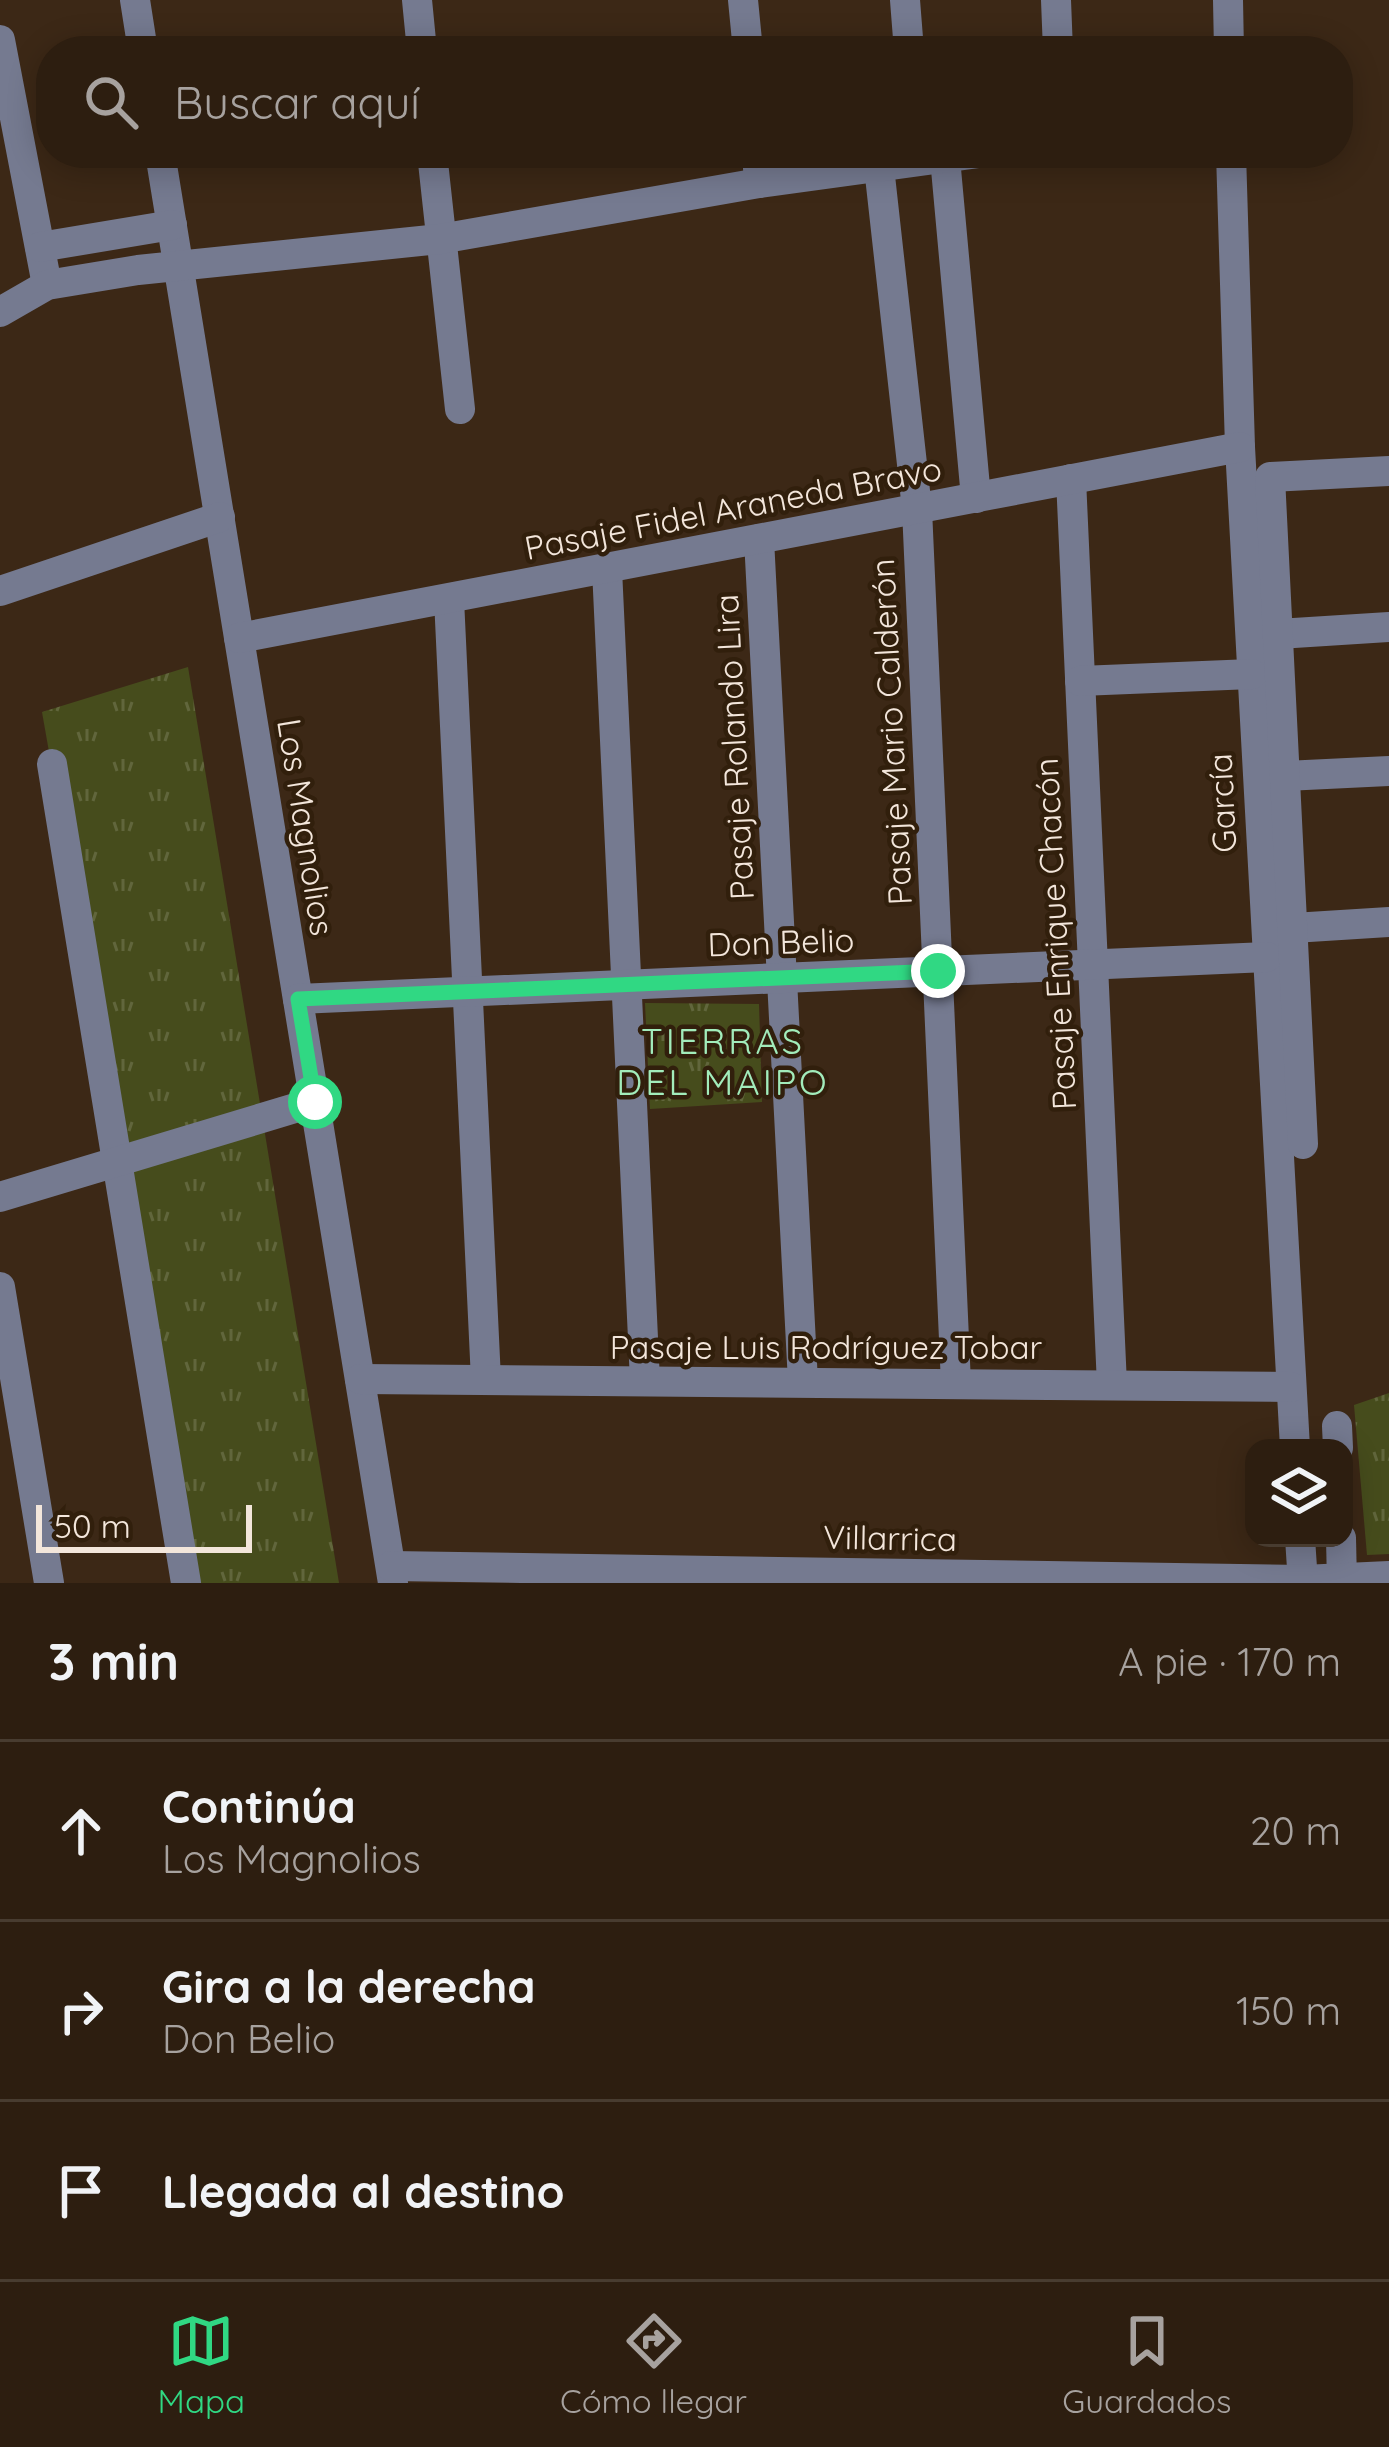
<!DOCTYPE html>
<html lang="es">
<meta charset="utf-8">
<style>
:root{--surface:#2d1e10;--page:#392b1e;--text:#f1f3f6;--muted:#a7a29f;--line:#483c30;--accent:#30d883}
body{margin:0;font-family:Quicksand,sans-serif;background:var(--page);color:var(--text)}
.controls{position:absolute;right:36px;bottom:36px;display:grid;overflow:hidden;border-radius:24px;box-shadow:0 6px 30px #0003}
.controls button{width:108px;height:108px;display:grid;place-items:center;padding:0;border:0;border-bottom:3px solid var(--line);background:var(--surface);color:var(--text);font:60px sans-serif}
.scale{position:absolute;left:36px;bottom:30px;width:216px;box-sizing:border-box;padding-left:12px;border:6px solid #f3e6db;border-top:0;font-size:33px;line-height:42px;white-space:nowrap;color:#f3e6db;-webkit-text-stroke:9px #311f0c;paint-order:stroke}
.stop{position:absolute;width:36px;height:36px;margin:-27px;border:9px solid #30d883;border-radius:50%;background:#fff}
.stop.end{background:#30d883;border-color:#fff;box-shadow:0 3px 12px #0008}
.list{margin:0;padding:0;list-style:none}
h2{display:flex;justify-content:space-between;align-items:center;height:156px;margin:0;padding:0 48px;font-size:51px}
h2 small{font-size:39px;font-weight:400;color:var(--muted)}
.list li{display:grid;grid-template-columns:78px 1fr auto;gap:36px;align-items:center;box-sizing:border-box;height:180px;padding:0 48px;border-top:3px solid var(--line)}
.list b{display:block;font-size:45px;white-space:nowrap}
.list p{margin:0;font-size:39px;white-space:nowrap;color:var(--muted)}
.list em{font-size:39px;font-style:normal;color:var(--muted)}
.icon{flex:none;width:66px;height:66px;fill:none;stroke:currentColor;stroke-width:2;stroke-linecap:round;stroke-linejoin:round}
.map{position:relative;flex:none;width:1389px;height:1583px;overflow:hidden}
.search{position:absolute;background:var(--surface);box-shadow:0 6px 30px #0003;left:36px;right:36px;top:36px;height:132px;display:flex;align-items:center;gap:30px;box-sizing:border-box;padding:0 42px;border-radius:48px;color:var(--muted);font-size:45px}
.sheet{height:696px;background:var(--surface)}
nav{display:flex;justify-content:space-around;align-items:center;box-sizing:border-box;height:168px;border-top:3px solid var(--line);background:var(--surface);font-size:33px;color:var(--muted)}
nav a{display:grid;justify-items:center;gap:6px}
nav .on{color:var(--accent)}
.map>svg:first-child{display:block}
</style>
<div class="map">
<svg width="1389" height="1583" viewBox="0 0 1389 1583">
<defs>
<pattern id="park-tufts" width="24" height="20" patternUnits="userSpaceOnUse" patternTransform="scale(3)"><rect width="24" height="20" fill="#464c1c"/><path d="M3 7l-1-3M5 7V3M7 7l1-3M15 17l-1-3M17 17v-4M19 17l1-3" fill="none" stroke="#61663c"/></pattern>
</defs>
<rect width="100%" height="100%" fill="#3c2816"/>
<g fill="url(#park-tufts)">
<polygon points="188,667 339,1583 196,1583 42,712"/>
<polygon points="645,1003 759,1004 762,1102 650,1109"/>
<polygon points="1389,1393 1389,1554 1367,1555 1354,1405"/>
</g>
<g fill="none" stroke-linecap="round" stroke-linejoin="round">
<g stroke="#757a90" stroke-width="30">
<polyline points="135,0 143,51"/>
<polyline points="417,0 422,51"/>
<polyline points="743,0 748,51"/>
<polyline points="905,0 909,51"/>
<polyline points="1056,0 1058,51"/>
<polyline points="1228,0 1229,51"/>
<polyline points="0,40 47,285"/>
<polyline points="160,153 393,1583"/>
<polyline points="432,153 460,409"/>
<polyline points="757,153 759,183"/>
<polyline points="1231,153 1240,447 1295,1448"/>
<polyline points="945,158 976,498"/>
<polyline points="879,167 917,509 956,1384"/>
<polyline points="40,247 172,225"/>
<polyline points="0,312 47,285 138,270 440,239 759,183 979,153"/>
<polyline points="1071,479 1112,1385"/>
<polyline points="759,539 803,1382"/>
<polyline points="607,569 645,1381"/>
<polyline points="0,591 220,517"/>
<polyline points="449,599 486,1380"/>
<polyline points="1278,634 1389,627"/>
<polyline points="239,638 1240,447"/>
<polyline points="1080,681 1252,674"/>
<polyline points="52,764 186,1583"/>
<polyline points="1285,776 1389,771"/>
<polyline points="1293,928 1389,922"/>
<polyline points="298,999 1267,957"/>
<polyline points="1303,1144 1270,477 1389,471"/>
<polyline points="0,1197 315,1102"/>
<polyline points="0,1287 49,1583"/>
<polyline points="360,1379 1291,1387"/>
<polyline points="1337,1426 1338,1448"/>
<polyline points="1300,1538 1303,1583"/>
<polyline points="1341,1538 1342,1583"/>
<polyline points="391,1566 1303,1580 1389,1576"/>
</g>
</g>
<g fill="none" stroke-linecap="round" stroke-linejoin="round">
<polyline stroke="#30d883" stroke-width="15" points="315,1102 298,999 938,971"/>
</g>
<g text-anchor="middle" stroke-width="9" stroke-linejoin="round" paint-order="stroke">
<g font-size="33" fill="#f3e6db" stroke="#311f0c">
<text transform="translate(733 508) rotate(-11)" y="12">Pasaje Fidel Araneda Bravo</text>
<text transform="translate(891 732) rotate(-93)" y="12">Pasaje Mario Calderón</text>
<text transform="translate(734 747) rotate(-93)" y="12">Pasaje Rolando Lira</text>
<text transform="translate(1222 803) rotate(-93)" y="12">García</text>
<text transform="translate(306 827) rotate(81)" y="12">Los Magnolios</text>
<text transform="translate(1055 934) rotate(-93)" y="12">Pasaje Enrique Chacón</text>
<text transform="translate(781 942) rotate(-2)" y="12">Don Belio</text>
<text x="826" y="1359">Pasaje Luis Rodríguez Tobar</text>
<text transform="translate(890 1538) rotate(1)" y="12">Villarrica</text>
</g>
<g font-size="36" letter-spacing="3" fill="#a2ecbb" stroke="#311f0c">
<text x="723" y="1054">TIERRAS<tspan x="723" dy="41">DEL MAIPO</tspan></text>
</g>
</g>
</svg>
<div class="controls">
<button><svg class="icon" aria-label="layers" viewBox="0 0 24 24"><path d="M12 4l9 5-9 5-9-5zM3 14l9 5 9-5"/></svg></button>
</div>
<div class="scale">50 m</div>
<div class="stop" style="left:315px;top:1102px"></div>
<div class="stop end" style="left:938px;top:971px"></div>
<div class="search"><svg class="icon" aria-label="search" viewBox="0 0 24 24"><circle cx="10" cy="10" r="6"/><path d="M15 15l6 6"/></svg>Buscar aquí</div>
</div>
<section class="sheet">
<h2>3 min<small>A pie · 170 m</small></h2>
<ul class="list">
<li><svg class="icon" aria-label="ahead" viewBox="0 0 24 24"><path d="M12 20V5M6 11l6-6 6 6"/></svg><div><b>Continúa</b><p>Los Magnolios</p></div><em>20 m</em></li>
<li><svg class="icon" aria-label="right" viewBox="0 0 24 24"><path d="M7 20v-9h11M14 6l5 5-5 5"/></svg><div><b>Gira a la derecha</b><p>Don Belio</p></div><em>150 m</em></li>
<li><svg class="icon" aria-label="arrive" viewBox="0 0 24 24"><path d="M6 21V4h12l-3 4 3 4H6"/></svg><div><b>Llegada al destino</b></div></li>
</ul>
</section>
<nav>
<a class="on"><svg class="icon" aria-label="map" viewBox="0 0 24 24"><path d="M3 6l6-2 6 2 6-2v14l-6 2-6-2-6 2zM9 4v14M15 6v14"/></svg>Mapa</a>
<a><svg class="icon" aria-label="directions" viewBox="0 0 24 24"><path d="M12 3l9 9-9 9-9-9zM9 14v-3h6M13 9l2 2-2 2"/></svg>Cómo llegar</a>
<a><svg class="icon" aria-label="saved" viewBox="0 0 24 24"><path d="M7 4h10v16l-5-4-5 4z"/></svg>Guardados</a>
</nav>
